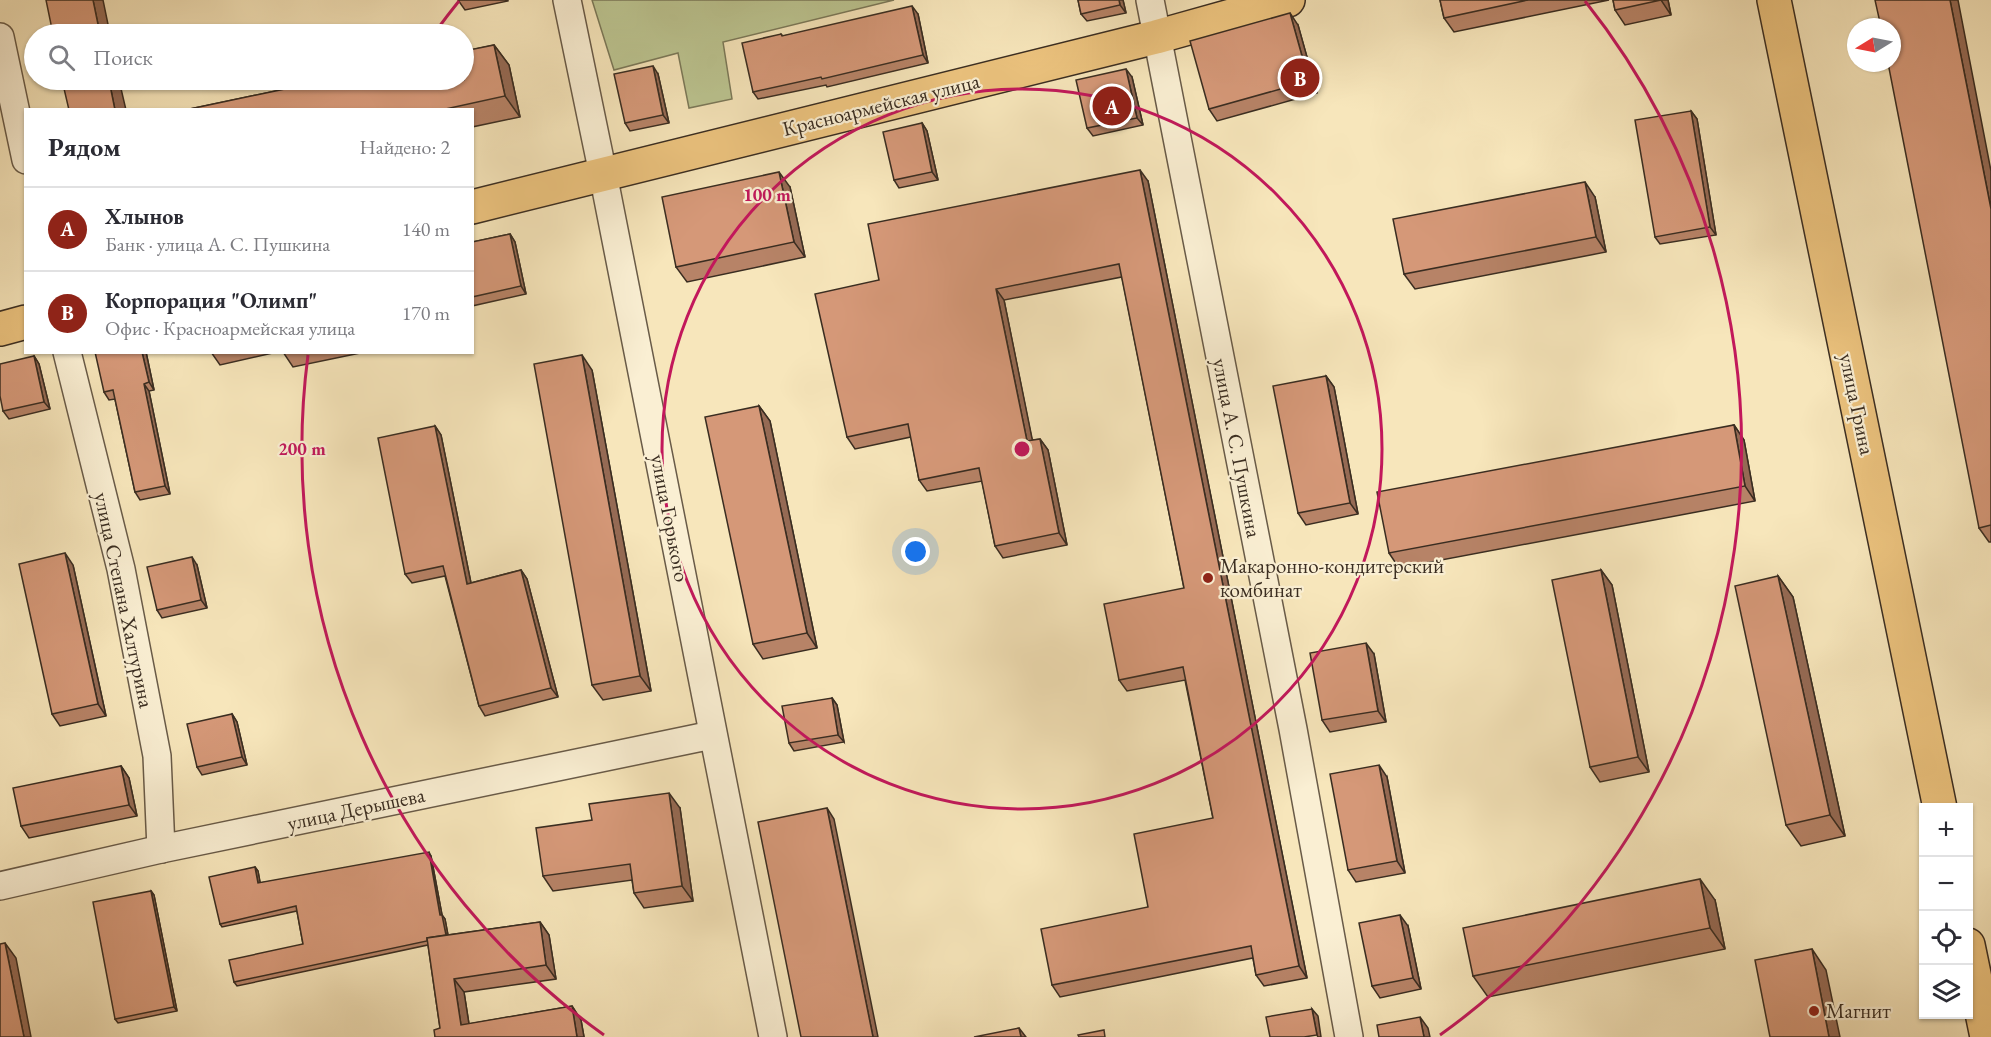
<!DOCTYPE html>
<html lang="ru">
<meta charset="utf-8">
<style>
:root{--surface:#fff;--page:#f2f2f3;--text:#2b2b33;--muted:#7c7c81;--line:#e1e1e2;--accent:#8f2418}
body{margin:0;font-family:"EB Garamond",serif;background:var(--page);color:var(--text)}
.controls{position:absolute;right:18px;bottom:18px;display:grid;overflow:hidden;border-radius:0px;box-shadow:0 2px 4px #0004}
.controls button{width:54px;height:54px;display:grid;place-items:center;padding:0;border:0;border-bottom:2px solid var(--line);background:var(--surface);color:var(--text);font:30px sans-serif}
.compass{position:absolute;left:1847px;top:18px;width:54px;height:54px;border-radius:50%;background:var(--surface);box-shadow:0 2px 4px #0004;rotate:260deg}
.you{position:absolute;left:916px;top:552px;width:21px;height:21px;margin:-15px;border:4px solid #fff;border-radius:50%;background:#1a73e8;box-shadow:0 0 0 9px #1a73e833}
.badge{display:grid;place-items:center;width:39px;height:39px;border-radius:50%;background:var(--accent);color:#fff;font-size:20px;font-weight:700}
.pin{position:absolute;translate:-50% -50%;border:3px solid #fff;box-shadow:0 2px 6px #0006}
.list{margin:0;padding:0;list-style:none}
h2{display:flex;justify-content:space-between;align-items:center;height:78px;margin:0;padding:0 24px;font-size:26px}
h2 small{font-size:20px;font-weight:400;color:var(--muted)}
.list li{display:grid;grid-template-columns:39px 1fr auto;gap:18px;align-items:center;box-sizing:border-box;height:84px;padding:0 24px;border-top:2px solid var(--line)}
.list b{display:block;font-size:22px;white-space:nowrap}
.list p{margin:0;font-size:20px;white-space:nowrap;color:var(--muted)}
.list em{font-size:20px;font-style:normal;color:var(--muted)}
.icon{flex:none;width:33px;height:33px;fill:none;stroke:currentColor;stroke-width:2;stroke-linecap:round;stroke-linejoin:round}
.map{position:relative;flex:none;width:1991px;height:1037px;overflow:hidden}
.search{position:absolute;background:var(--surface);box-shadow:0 2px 4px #0004;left:24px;top:24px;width:450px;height:66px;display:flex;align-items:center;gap:15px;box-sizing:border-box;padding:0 21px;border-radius:33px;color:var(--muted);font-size:22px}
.panel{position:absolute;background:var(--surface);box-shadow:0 2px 4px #0004;left:24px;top:108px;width:450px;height:246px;border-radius:0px}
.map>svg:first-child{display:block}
</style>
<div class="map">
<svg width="1991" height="1037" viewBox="0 0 1991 1037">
<rect width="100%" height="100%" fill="#f7e6bb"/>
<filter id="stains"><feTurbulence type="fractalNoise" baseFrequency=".00333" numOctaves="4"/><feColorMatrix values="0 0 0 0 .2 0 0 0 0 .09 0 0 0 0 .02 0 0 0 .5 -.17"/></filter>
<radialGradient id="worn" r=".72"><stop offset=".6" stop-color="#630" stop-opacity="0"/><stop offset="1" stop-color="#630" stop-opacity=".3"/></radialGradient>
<polygon fill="#bcc591" stroke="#7b7959" stroke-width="1.5" points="592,0 894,0 723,42 732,99 689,108 678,53 614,70"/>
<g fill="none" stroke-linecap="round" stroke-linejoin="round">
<defs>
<g id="minor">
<polyline points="567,0 603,174 773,1037"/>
<polyline points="1150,0 1293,729 1349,1037"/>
<polyline points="0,37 26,160"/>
<polyline points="67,352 121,569 157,756 161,849"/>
<polyline points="0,886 161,849 712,735"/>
</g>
<g id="major">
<polyline points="472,207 1156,37 1288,0"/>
<polyline points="0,329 26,322"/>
</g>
<g id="highway">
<polyline points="1774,0 1940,808"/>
<polyline points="1968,945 1987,1037"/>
</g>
</defs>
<use href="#minor" stroke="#695b48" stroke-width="30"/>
<use href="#major" stroke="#3a2d21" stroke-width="36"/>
<use href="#highway" stroke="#3a2d21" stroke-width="36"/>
<use href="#minor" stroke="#faefd3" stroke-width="27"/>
<use href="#major" stroke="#ecc37e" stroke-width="33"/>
<use href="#highway" stroke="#ecc37e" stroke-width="33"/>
</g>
<g fill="#b78367" stroke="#3a2d21" stroke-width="1.5">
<polygon points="458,0 508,0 508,1 465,10"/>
<polygon points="1078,0 1123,0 1126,13 1087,21 1081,14"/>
<polygon points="1440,0 1609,0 1454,32 1444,18"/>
<polygon points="1613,0 1668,0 1671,15 1625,25 1615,10"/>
<polygon points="918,14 928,63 827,87 826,85 758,99 753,92 781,34 783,36"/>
<polygon points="1298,25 1317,93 1217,121 1209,109"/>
<polygon points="494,45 509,65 520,117 472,127 472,110 185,110"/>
<polygon points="658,74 669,123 630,131 625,123"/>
<polygon points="1132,77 1143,125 1093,136 1087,128"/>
<polygon points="1691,111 1697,119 1716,235 1660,244 1655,237"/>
<polygon points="922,123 927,131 938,180 899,188 894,180"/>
<polygon points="1991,171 1991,542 1989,542 1979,528"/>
<polygon points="1148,181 1307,978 1264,986 1256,975 1253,958 1060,997 1052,985 1148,907 1213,818 1185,680 1127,691 1119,680 1184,588 1122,277 1004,300 1032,440 1040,439 1048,450 1067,545 1003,558 995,546 982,481 927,491 919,480 911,437 855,449 847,437 879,280"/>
<polygon points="790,187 805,257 687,282 676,267"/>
<polygon points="1595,197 1606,252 1415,289 1404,274"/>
<polygon points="510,234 515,242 526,294 472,306 472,242"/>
<polygon points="146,352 154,390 149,391 170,494 140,500 135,492 115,399 109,400 104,392"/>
<polygon points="211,352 277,352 220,365"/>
<polygon points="283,352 365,352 293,367"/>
<polygon points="34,356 39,364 50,409 9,419 3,411"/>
<polygon points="592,370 651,691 603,700 592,685"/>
<polygon points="1326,376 1334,387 1358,514 1306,525 1298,513"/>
<polygon points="759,406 770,421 817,648 763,659 753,644"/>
<polygon points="1734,425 1744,440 1755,501 1399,568 1389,553"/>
<polygon points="435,426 441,435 471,583 521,570 527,579 558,697 485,716 479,706 445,576 412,583 405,574"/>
<polygon points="73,565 106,716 60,726 52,714"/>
<polygon points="197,565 207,608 162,618 157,610"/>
<polygon points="1601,570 1612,585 1649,772 1600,782 1590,767"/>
<polygon points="1778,576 1793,597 1845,836 1801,846 1786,825"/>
<polygon points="1374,654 1386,722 1330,732 1322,720"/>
<polygon points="832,698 837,705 844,742 794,751 789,743"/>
<polygon points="232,714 237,722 247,765 202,775 197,767"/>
<polygon points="121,766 129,778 137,816 29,838 21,826"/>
<polygon points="1387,777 1405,873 1356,882 1348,870"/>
<polygon points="680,808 693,901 644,908 634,893 632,880 553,891 543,876"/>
<polygon points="431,856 442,915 445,919 448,935 540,922 549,935 556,979 464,992 469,1024 572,1006 581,1020 584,1037 435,1037 440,1028 428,945 237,986 234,982 303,944 297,911 222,927 220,924 255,867 258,871 260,883"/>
<polygon points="151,891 154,895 177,1011 118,1023 115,1019"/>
<polygon points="1715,900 1725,949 1488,997 1473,976"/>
<polygon points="1408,926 1421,989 1380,998 1372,986"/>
</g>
<g fill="#956a54" stroke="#3a2d21" stroke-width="1.5">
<polygon points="93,0 103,0 110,34 100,34"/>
<polygon points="1119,0 1123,0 1126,13 1120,5"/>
<polygon points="1661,0 1668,0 1671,15"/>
<polygon points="1950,0 1958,0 1991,171 1991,209"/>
<polygon points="912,6 918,14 928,63 923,55"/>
<polygon points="1290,13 1298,25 1317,93 1309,81"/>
<polygon points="494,45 509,65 520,117 505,96"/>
<polygon points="653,66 658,74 669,123 663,115"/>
<polygon points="1126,69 1132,77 1143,125 1137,118"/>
<polygon points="109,80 119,80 126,110 115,110"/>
<polygon points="1691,111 1697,119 1716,235 1710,227"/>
<polygon points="922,123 927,131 938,180 932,172"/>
<polygon points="1140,170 1148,181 1307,978 1299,966"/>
<polygon points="779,172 790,187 805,257 794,242"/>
<polygon points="1585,182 1595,197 1606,252 1596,237"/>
<polygon points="510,234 515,242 526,294 521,286"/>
<polygon points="996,289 1004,300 1035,453 1027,441"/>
<polygon points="142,352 146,352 154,390 149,382"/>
<polygon points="582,355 592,370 651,691 640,676"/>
<polygon points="34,356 39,364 50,409 44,402"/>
<polygon points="1326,376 1334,387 1358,514 1350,503"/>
<polygon points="144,384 149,391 170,494 165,486"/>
<polygon points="759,406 770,421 817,648 807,633"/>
<polygon points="1734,425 1744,440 1755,501 1745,486"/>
<polygon points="435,426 441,435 473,593 467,584"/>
<polygon points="1040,439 1048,450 1067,545 1059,533"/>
<polygon points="65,553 73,565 106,716 98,704"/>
<polygon points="192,557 197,565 207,608 201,600"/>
<polygon points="521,570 527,579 558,697 551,688"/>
<polygon points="1601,570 1612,585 1649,772 1638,757"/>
<polygon points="1778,576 1793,597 1845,836 1830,815"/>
<polygon points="1366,643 1374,654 1386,722 1378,711"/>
<polygon points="832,698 837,705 844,742 838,735"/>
<polygon points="232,714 237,722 247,765 242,757"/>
<polygon points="1379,765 1387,777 1405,873 1397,861"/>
<polygon points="121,766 129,778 137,816 129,805"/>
<polygon points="669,793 680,808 693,901 682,886"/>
<polygon points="827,808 834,819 878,1037 873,1037"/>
<polygon points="429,852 431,856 442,915 445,919 449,941 447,937 440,915"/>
<polygon points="255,867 258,871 261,887 258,883"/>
<polygon points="1700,879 1715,900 1725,949 1710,928"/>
<polygon points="151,891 154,895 177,1011 174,1007"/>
<polygon points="1400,915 1408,926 1421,989 1413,978"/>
<polygon points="540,922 549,935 556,979 546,965"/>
<polygon points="5,943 16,958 31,1037 24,1037"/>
<polygon points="1812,949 1826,970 1840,1037 1829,1037"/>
<polygon points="454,979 464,992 471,1037 461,1025"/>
<polygon points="572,1006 581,1020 584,1037 577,1037"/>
<polygon points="1312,1009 1318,1016 1321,1037 1318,1037 1317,1035"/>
<polygon points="1420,1017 1428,1028 1430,1037 1424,1037"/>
<polygon points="1019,1028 1026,1037 1021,1037"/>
</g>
<g fill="#d59878" stroke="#3a2d21" stroke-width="1.5">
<polygon points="46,0 93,0 100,34 53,34"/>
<polygon points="1078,0 1119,0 1120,5 1081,14"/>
<polygon points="1440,0 1528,0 1444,18"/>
<polygon points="1613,0 1661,0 1615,10"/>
<polygon points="1875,0 1950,0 1991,209 1991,525 1979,528 1888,63 1892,63 1892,27 1881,27"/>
<polygon points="912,6 923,55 822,79 821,77 753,92 742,43 781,34 782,36"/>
<polygon points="1290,13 1309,81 1209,109 1190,41"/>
<polygon points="494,45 505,96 441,110 185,110 328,80 464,80 464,51"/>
<polygon points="653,66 663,115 625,123 614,74"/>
<polygon points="1126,69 1137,118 1087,128 1076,80"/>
<polygon points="62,80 109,80 115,110 69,110"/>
<polygon points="1691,111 1710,227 1655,237 1635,120"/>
<polygon points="922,123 932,172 894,180 883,132"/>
<polygon points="1140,170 1299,966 1256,975 1251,946 1052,985 1041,929 1148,907 1134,834 1213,818 1183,667 1119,680 1104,604 1184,588 1119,264 996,289 1027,441 1040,439 1059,533 995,546 979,468 919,480 908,424 847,437 815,294 879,280 868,224"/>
<polygon points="779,172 794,242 676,267 662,197"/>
<polygon points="1585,182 1596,237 1404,274 1393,219"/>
<polygon points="510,234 521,286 472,297 472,242"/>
<polygon points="95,352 142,352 149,382 144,384 165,486 135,492 113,390 104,392"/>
<polygon points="582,355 640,676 592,685 534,364"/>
<polygon points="34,356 44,402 3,411 0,396 0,364"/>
<polygon points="1326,376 1350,503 1298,513 1273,386"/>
<polygon points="759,406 807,633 753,644 705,417"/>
<polygon points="1734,425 1745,486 1389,553 1377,492"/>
<polygon points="435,426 467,584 521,570 551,688 479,706 443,566 405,574 378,438"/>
<polygon points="65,553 98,704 52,714 19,564"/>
<polygon points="192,557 201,600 157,610 147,567"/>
<polygon points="1601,570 1638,757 1590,767 1552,580"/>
<polygon points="1778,576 1830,815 1786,825 1735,586"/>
<polygon points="1366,643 1378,711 1322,720 1310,653"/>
<polygon points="832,698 838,735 789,743 782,706"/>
<polygon points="232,714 242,757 197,767 187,724"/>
<polygon points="1379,765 1397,861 1348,870 1330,774"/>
<polygon points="121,766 129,805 21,826 13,788"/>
<polygon points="669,793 682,886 634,893 630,864 543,876 536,828 592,820 589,804"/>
<polygon points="827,808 873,1037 801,1037 758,822"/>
<polygon points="429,852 440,915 442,915 446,935 427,938 427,941 234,982 229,960 303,944 296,906 220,924 209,877 255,867 258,883"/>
<polygon points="1700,879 1710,928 1473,976 1463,928"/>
<polygon points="151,891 174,1007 115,1019 93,902"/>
<polygon points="1400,915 1413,978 1372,986 1359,923"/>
<polygon points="540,922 546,965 454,979 461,1025 572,1006 577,1037 435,1037 434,1030 440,1028 427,938"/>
<polygon points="5,943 24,1037 0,1037 0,944"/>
<polygon points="1812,949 1829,1037 1770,1037 1755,960"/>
<polygon points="1312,1009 1317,1035 1304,1037 1270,1037 1266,1017"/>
<polygon points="1420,1017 1424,1037 1379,1037 1377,1025"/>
<polygon points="1019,1028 1021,1037 974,1037"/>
<polygon points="1104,1030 1105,1037 1079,1037 1078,1035"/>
</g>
<g fill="none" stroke="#c2185b" stroke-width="3">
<circle cx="1022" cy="449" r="360"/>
<path d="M604 1035A720 720 0 0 1 308 355M436 31A720 720 0 0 1 459 1M1585 1A720 720 0 0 1 1440 1035"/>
</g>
<g fill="#8f2418" stroke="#faefd3" stroke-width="2">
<circle cx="1208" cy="578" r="6"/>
<circle cx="1814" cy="1011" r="6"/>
</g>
<g text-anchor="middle" stroke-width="4.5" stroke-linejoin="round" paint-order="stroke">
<g font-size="21" fill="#3a2d21" stroke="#faefd3">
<text transform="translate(881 105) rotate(-14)" y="7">Красноармейская улица</text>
<text transform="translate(1857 404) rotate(78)" y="7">улица Грина</text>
<text transform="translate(1237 448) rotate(79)" y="7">улица А. С. Пушкина</text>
<text transform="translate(670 518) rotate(79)" y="7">улица Горького</text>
<text transform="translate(124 600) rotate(78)" y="7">улица Степана Халтурина</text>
<text transform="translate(356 809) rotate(-12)" y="7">улица Дерышева</text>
</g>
<g font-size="21" fill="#3a2d21" stroke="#faefd3" text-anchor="start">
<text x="1220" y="573">Макаронно-кондитерский<tspan x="1220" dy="24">комбинат</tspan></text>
<text x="1826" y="1018">Магнит</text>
</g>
</g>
<circle cx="1022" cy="449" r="9" fill="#c2185b" stroke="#faefd3" stroke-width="3"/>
<g font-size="18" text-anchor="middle" font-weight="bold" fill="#c2185b" stroke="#faefd3" stroke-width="4.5" stroke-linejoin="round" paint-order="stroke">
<text x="767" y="201">100 m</text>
<text x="302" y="455">200 m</text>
</g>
<rect width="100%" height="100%" filter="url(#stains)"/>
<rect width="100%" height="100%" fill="url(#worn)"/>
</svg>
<div class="controls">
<button>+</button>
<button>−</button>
<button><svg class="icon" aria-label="locate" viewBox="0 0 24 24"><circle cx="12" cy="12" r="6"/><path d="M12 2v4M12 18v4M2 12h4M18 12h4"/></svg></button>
<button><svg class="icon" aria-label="layers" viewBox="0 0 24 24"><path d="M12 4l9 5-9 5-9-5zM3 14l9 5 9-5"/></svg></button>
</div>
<svg class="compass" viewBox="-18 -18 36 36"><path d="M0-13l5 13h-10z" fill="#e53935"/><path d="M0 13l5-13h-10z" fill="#7c7c81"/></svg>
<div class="you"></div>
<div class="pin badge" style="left:1112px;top:106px">A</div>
<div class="pin badge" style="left:1300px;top:78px">B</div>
<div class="search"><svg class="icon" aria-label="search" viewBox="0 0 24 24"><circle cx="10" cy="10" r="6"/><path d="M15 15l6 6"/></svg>Поиск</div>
<section class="panel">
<h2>Рядом<small>Найдено: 2</small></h2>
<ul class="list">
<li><span class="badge">A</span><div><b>Хлынов</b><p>Банк · улица А. С. Пушкина</p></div><em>140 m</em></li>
<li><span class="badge">B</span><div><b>Корпорация &quot;Олимп&quot;</b><p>Офис · Красноармейская улица</p></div><em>170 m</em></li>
</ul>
</section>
</div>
